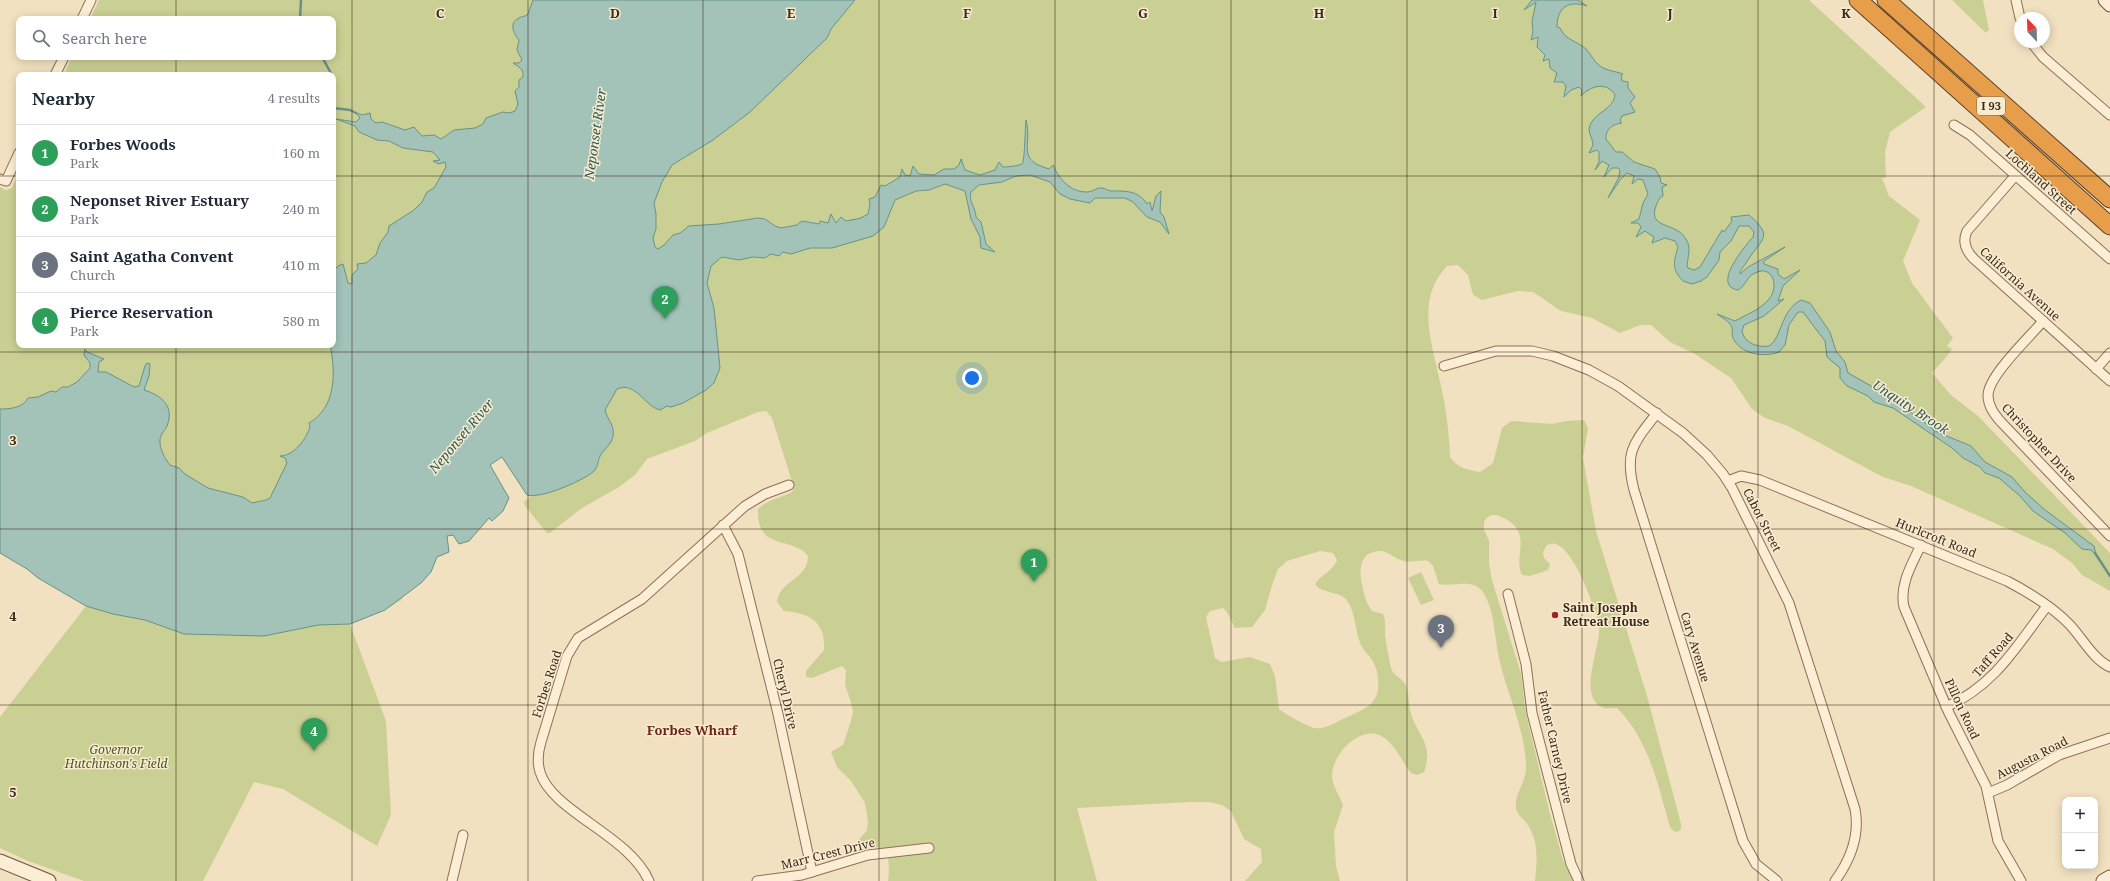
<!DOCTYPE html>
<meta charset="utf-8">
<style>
:root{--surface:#fff;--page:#f2f2f3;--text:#1f2937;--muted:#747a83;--line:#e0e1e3;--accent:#0f766e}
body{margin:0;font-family:"Noto Serif",serif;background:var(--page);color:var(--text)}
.controls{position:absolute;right:12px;bottom:12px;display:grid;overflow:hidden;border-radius:8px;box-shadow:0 2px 10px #0003}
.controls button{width:36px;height:36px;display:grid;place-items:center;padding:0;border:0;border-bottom:1px solid var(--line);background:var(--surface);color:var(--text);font:20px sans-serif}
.compass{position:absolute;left:2014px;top:12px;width:36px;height:36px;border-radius:50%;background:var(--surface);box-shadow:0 2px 10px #0003;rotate:337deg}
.you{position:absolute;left:972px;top:378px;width:14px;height:14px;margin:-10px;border:3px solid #fff;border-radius:50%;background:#1a73e8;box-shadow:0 0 0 6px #1a73e833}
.badge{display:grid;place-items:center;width:26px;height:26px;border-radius:50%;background:var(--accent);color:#fff;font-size:13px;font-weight:700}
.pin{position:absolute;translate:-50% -33px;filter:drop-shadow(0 1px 2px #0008)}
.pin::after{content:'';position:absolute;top:21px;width:14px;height:12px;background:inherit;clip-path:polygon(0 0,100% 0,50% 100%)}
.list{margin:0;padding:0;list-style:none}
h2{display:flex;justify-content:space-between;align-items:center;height:52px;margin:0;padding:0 16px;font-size:17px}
h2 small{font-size:13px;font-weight:400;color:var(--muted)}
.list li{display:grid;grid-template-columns:26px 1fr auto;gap:12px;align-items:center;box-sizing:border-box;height:56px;padding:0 16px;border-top:1px solid var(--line)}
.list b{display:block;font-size:15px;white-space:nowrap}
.list p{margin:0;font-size:13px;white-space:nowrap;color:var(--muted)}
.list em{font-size:13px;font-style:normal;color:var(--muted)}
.icon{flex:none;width:22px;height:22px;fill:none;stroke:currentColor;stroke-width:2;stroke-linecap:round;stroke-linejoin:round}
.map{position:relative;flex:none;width:2110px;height:881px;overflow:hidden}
.search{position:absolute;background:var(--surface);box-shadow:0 2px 10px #0003;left:16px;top:16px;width:320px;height:44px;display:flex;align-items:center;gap:10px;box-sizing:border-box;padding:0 14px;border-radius:8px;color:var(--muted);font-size:15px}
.panel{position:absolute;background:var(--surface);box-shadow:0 2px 10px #0003;left:16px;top:72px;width:320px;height:276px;border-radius:8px}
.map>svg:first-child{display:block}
</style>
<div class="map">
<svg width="2110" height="881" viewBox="0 0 2110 881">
<rect width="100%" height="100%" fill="#f1e1c0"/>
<g fill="#cad093" fill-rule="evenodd">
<path d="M 99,0 L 1809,0 L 1926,107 L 1890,132 L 1885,152 L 1886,178 L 1882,178 L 1889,196 L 1920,220 L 1903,261 L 1912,283 L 1953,338 L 1947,346 L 1952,349 L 1948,355 L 1932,373 L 1951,395 L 1978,416 L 2110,553 L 2110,591 L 2082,575 L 2072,563 L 2053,549 L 1911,486 L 1883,477 L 1788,426 L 1765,418 L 1752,409 L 1731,378 L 1695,354 L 1670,342 L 1651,325 L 1640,325 L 1620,333 L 1592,318 L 1561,311 L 1533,292 L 1518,291 L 1482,300 L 1473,295 L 1468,275 L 1458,265 L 1447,266 C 1415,300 1432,342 1440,382 C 1446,407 1449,431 1450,457 C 1457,468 1468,470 1480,472 L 1493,463 L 1502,428 L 1511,421 L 1552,424 L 1567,421 L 1584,420 L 1588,428 L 1583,458 L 1596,531 L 1647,696 L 1681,824 L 1681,829 L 1678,832 L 1673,831 L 1670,827 C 1658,785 1649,740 1617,708 C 1613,708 1608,709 1604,708 C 1576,699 1601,646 1599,628 C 1597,610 1575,553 1558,545 C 1554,543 1551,544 1547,545 L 1543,552 L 1544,558 L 1550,564 L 1548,570 L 1530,576 L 1522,575 C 1512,555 1536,531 1499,516 C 1492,513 1488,516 1484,522 L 1484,530 L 1489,540 L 1489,564 L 1492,580 L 1521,674 L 1526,714 L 1550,814 L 1563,860 L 1573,881 L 1535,881 C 1537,861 1539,843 1528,825 C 1525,819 1517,816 1516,808 C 1514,794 1526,783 1526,768 C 1526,731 1508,697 1500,662 C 1494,640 1496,610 1482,591 C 1472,578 1453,587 1439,584 L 1433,566 L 1428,561 C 1419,559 1410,564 1401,560 C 1394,558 1389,552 1381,551 C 1363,551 1359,564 1361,579 C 1363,590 1365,602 1372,611 L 1383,614 C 1386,621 1385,627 1385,635 C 1385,639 1391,668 1392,671 C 1395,676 1400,677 1403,681 C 1410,689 1408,704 1411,714 C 1418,736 1434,744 1424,772 L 1417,775 L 1411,773 C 1401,761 1397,746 1383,737 C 1361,723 1331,755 1332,777 C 1333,787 1340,796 1343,805 L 1334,832 L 1336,866 L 1340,881 L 1245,881 L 1262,862 L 1261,849 L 1244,839 L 1231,811 L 1222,805 L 1209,802 L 1190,802 L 1077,808 L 1097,881 L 888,881 C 889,873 891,851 881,848 C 874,846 866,849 859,846 L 857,842 L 867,830 L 868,821 L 865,803 L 851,781 L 837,767 L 831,752 L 843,745 L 851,721 L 853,712 L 851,702 L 845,685 L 846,670 L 842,666 L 812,678 L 806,677 L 806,671 L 824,650 C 826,621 809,613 784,611 L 777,602 C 779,580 808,580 808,556 C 793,536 756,552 758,509 C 768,499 781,498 792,492 L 794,488 L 772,418 L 766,411 L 758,412 L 707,433 L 695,441 L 647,459 L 635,475 L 619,487 L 582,508 L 550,533 L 547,533 L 525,506 L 524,502 L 530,496 L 525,492 L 502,457 L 490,465 L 509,498 L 503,511 L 492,521 L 489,518 L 469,541 L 459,544 L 453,535 L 447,536 L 449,552 L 437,557 L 426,577 L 406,593 L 401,600 L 385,610 L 350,624 L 386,721 L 391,815 L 377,846 L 283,789 L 254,782 L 203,881 L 84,881 L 28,861 L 0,848 L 0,717 L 86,606 L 53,586 L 38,578 L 27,569 L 0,553 L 0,187 L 6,190 L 12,188 L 19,172 L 19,345 L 333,345 L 333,75 L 64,75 L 72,57 L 333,57 L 333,19 L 90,19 ZM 1320,551 L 1333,553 L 1337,560 C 1333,571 1322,574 1315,584 C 1324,596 1340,589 1348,602 C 1356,615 1355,632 1361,645 C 1364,651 1369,655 1372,660 C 1376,666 1378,673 1378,680 C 1381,705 1362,710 1343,719 C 1335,723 1324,730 1314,728 C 1307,726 1285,714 1279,709 L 1275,676 L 1270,664 L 1250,657 L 1222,662 L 1215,658 L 1206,617 L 1210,611 L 1223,608 L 1227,612 L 1235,628 L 1252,627 L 1265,610 L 1273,582 L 1278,569 L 1287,561 Z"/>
<polygon points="1952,0 1983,0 1989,30 1986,33"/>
<polygon points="1421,572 1434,600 1421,605 1408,578"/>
</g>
<g fill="#a3c3b9" stroke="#699287">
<path d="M 533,0 L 855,0 L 831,29 L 827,38 L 750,112 L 713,140 L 672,165 L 662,182 L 654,203 L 656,214 L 656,229 L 653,238 L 655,247 L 658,249 L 664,245 L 673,235 L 680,233 L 689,226 L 719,224 L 758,218 L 765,219 L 775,226 L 781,228 L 797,225 L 802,221 L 819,224 L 820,221 L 828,223 L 831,214 L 836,223 L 841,217 L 846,221 L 861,218 L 868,214 L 870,204 L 869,199 L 875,197 L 881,185 L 885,186 L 900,177 L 902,169 L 905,175 L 910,176 L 913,166 L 919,174 L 934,175 L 944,169 L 954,169 L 959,165 L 961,159 L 965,170 L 980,175 L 995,170 L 999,162 L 1003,167 C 1007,167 1018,166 1022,164 C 1025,161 1025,127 1026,120 C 1033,146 1015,159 1049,169 L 1053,165 C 1059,179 1070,192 1087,192 C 1092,192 1098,187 1102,188 C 1105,188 1108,191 1111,191 C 1125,191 1138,190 1147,204 L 1150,202 L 1152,211 L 1156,196 L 1161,191 L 1160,212 L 1164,217 L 1169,234 L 1160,222 L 1147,217 L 1133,202 L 1125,198 L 1095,198 L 1090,203 L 1070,199 L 1060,194 L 1050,182 L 1030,175 L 1016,176 L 1002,182 L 979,185 L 971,192 C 968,201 976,208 976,217 L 981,222 L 986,244 L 995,252 L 981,248 L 980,237 L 971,219 L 965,191 L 945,184 L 929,190 L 916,191 L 895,200 L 884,227 L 873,236 L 832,248 L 810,248 L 791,254 L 783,252 L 779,256 L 771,254 L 765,258 L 753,257 L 739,260 L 722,257 L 711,266 L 707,283 L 714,308 L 720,368 L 714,383 L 706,390 L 683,403 L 671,407 L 667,406 L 660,410 C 644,406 636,381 617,389 L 605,410 C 607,419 615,425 613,436 C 612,443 606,448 602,453 C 597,459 599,467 593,472 C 582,481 541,499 527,495 L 502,457 L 490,465 L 509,498 L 503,511 L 492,521 L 489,518 L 469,541 L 459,544 L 453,535 L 447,536 L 449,552 L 437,557 L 431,572 L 421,583 L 385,610 L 350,624 L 318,625 L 264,636 L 184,634 L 145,620 L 113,614 L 86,606 L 38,578 L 27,569 L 0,553 L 0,409 C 10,409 23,408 28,398 L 38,397 L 51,391 L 56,392 L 62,387 L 68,387 L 77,382 L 90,368 L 90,363 L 84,355 L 85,349 L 87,352 L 104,359 L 99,362 L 98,372 L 106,372 L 134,387 L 139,386 L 145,366 L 147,363 L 150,364 L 149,376 L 144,390 C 161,395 175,406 167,426 C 165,431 160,434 160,440 C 159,448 165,459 170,465 L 179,468 L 185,474 L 208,488 L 243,497 L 252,503 L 266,500 L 270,498 L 287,463 L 285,458 L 280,456 C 294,456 306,439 310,427 L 309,423 C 336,408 336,372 330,345 L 333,345 L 333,271 L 338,266 L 343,264 L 348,283 L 352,284 L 352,275 L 358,269 L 357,264 L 366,263 L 376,255 L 380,243 L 388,232 L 389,226 L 414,210 L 422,202 L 427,192 L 434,188 L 446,167 L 445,162 L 439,164 L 433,161 L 440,160 L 433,152 L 403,148 L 389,141 L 377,140 L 359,132 L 355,126 L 336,119 L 356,122 L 360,118 L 356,113 L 363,115 L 370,113 L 371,119 L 376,123 L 382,122 L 405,130 L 414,127 L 422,136 L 434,135 L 441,139 L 454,130 L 475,128 L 483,124 L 486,118 L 503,112 L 510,113 L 515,111 L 518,104 L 515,91 L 519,87 L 519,80 L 523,77 C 524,69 519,67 513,63 L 519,63 L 522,60 L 517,50 L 519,40 C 514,34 508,23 519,18 C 522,16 525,17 528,14 Z"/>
<path d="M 1532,0 L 1578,0 L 1587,6 C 1569,0 1557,7 1557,27 L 1560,28 C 1565,40 1577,41 1586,49 C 1591,54 1594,62 1600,66 C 1607,71 1615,71 1623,74 L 1621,76 L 1622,81 L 1628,82 L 1628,88 L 1635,97 L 1630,103 L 1635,112 L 1622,116 L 1620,121 L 1622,123 C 1613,124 1605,129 1606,139 L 1616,152 L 1622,152 L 1634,162 L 1655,169 L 1660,177 L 1661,183 L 1667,185 L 1662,187 L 1663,196 C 1658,199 1658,201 1656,206 C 1647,230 1678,221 1687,241 C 1691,248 1688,257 1687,265 L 1688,268 L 1694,270 L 1700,267 L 1722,230 L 1724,232 L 1732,221 L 1731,217 L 1749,215 C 1776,238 1760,239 1746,263 C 1744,267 1740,269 1740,274 L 1748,267 L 1785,247 L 1764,261 L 1764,264 L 1778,269 L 1778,274 L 1784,279 L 1800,270 L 1783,286 L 1778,301 L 1784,299 L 1764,316 L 1744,325 L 1742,331 C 1744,343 1758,348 1769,346 C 1782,338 1780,311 1801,300 L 1810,303 L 1830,332 L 1836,351 L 1845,362 L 1848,373 L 1889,396 L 1937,432 L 1971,446 L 1985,462 L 2012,477 L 2025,492 L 2045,510 L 2094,546 L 2096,555 L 2091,550 L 2082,549 L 2065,533 L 2033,511 L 2020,496 L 1999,478 L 1985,473 L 1980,467 L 1963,458 L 1952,448 L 1893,408 L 1874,402 L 1868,396 L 1847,386 L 1840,378 L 1840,368 L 1827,357 L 1825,341 L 1803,312 L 1798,312 L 1789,325 L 1785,345 L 1779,352 C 1764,358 1740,354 1733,338 C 1731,333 1734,328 1730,324 C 1727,320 1721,317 1717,314 L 1735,321 C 1747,314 1760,310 1769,299 C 1780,286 1772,264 1755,273 C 1746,277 1746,286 1738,290 C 1711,286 1745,246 1753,237 L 1754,232 L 1749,226 L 1739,226 L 1731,241 L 1720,252 L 1719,260 L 1707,277 L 1701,281 L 1692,284 L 1683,281 C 1671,269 1674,261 1678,247 L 1675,241 L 1665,238 L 1652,243 L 1654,237 L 1645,231 L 1636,237 L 1641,227 L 1638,223 L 1631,223 L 1639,219 L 1643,203 L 1648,194 L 1643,180 L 1638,179 L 1632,184 L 1634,176 L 1627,173 L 1620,180 L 1608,198 L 1619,177 L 1620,170 L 1618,168 L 1612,168 L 1604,177 L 1609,165 L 1602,161 L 1595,170 L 1599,162 L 1599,152 L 1597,150 L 1589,153 L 1593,145 C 1593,139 1589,135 1589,129 C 1591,113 1614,110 1615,95 C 1607,81 1590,86 1581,96 L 1582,90 L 1579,87 L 1571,90 L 1564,97 L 1566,86 L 1563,82 L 1554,82 L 1557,73 L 1550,68 L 1549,59 L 1543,61 L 1545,55 L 1537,47 L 1538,37 L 1531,40 L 1533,32 L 1532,21 L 1536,2 L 1524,10 Z"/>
</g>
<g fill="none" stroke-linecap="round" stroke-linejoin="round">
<g stroke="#699287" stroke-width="2.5">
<polyline points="300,19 301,0"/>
<polyline points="322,57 332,75"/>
<polyline points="333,76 333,81"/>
<polyline points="333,108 350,110 356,113"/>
<polyline points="2095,553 2110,576"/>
</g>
<defs>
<g id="minor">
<polyline points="2016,0 2020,18"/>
<polyline points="82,19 91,0"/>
<polyline points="2031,42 2043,57 2110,115"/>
<polyline points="55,75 64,57"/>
<polyline points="1954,125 1970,135 2110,259"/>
<path d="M 2015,176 L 1967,231 C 1962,242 1966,251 1974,259 L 2110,381"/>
<polyline points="0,179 6,181 19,153"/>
<path d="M 2043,321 C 2029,338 1989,375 1988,395 C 1988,406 1994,414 2001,422 L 2110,536"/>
<path d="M 1444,366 L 1496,351 L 1532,351 L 1553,356 L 1589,370 L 1618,386 L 1683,433 L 1707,455 L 1723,474 L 1732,488 L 1789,603 L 1855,809 C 1860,835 1851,859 1835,881"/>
<polyline points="2096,369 2110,353"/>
<path d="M 1657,413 C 1634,443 1624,451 1634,490 L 1743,841 L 1756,864 L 1777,881"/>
<path d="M 1728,481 L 1741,476 L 1760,480 L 2007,581 C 2030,593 2053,607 2070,625 C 2083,639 2093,659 2110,667"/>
<polyline points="723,525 738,554 778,714 812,872"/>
<path d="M 1921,545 C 1912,564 1899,585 1904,607 L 1949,713 L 1986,786 L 1998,841 L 2021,881"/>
<polyline points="1508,594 1526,664 1532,713 1571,864 1579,881"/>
<path d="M 1946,707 C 1995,685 2016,647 2047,606"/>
<polyline points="1988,793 2007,785 2059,755 2110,738"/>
<polyline points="452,881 463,835"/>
<path d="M 649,881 C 629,835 552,812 540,772 C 537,762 538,752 541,742 L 567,656 L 578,638 L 642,599 L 745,506 L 765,494 L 789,485"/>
<polyline points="757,881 802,875 868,855 929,848"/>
</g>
<g id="secondary">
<polyline points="2105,0 2110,5"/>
<polyline points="0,861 49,881"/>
<polyline points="2103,881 2110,877"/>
</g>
<g id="motorway">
<polyline points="1858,0 2110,226"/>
<polyline points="1886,0 2110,199"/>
</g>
</defs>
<use href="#minor" stroke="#8c7156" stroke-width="11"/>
<use href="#secondary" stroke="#6d523a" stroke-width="15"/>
<use href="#motorway" stroke="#593f2b" stroke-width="19"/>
<use href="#minor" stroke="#fbeed4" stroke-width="9"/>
<use href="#secondary" stroke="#fbeed4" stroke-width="13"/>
<use href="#motorway" stroke="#e79e4a" stroke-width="17"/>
</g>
<path fill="none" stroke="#3a2a1c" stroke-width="1" stroke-opacity="0.55" d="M 176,0 L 176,19M 352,0 L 352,881M 528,0 L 528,881M 703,0 L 703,881M 879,0 L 879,881M 1055,0 L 1055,881M 1231,0 L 1231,881M 1407,0 L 1407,881M 1582,0 L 1582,881M 1758,0 L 1758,881M 1934,0 L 1934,881M 176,57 L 176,75M 0,176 L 19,176M 333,176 L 2110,176M 176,345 L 176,881M 0,352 L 2110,352M 0,529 L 2110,529M 0,705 L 2110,705"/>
<circle fill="#9f2226" stroke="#f8ebd0" stroke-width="1.5" cx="1555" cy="615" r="4"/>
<g text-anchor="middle" stroke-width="3" stroke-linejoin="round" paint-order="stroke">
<rect fill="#f8ebd0" stroke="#736452" stroke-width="1" x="1977" y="97" width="28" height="18" rx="3"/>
<g font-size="11" font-weight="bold" fill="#3a2a1c">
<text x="1991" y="110">I 93</text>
</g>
<g font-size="12" fill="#3a2a1c" stroke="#f8ebd0">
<text transform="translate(2041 182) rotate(42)" y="4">Lochland Street</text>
<text transform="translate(2020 284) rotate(42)" y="4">California Avenue</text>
<text transform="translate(2039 443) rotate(47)" y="4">Christopher Drive</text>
<text transform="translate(1762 520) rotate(63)" y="4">Cabot Street</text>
<text transform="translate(1936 538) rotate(22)" y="4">Hurlcroft Road</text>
<text transform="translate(1695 647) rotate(73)" y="4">Cary Avenue</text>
<text transform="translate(1993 655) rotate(-49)" y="4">Taff Road</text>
<text transform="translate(547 684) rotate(-72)" y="4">Forbes Road</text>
<text transform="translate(785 694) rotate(77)" y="4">Cheryl Drive</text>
<text transform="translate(1962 709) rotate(65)" y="4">Pillon Road</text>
<text transform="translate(1555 747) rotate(77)" y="4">Father Carney Drive</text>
<text transform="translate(2032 758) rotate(-27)" y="4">Augusta Road</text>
<text transform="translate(828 854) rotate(-14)" y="4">Marr Crest Drive</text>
</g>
<g font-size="12" font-weight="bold" fill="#3a2a1c" stroke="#f8ebd0" text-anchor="start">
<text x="1563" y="612">Saint Joseph<tspan x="1563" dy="14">Retreat House</tspan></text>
</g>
<g font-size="12" font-style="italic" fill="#4c5821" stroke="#f8ebd0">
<text x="116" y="754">Governor<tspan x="116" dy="14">Hutchinson's Field</tspan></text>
</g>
<g font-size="13" font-style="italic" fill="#2a5b57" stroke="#f8ebd0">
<text transform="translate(595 134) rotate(-82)" y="5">Neponset River</text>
<text transform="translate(1911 407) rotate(33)" y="5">Unquity Brook</text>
<text transform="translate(461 436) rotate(-50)" y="5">Neponset River</text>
</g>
<g font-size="13" font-weight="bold" fill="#6a2718" stroke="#f8ebd0">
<text x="692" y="735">Forbes Wharf</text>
</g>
</g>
<g font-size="13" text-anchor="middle" font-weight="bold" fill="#3a2a1c" stroke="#f8ebd0" stroke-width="3" stroke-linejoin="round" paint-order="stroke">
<text x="440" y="18">C</text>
<text x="615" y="18">D</text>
<text x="791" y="18">E</text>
<text x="967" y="18">F</text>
<text x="1143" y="18">G</text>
<text x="1319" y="18">H</text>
<text x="1495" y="18">I</text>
<text x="1670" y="18">J</text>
<text x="1846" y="18">K</text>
<text x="13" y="445">3</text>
<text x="13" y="621">4</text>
<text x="13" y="797">5</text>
</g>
</svg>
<div class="controls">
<button>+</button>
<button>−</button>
</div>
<svg class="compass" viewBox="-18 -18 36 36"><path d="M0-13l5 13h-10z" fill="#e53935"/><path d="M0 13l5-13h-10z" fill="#747a83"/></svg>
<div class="you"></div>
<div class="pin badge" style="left:1034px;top:582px;background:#2e9e5b">1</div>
<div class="pin badge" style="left:665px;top:319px;background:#2e9e5b">2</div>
<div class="pin badge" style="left:1441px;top:648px;background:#6b7280">3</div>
<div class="pin badge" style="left:314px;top:751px;background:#2e9e5b">4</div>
<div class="search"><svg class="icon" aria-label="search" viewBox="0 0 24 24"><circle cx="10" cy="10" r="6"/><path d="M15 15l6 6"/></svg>Search here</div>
<section class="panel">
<h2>Nearby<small>4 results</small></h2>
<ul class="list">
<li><span class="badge" style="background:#2e9e5b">1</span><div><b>Forbes Woods</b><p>Park</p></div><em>160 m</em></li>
<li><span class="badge" style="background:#2e9e5b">2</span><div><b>Neponset River Estuary</b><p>Park</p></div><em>240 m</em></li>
<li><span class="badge" style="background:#6b7280">3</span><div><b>Saint Agatha Convent</b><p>Church</p></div><em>410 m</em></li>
<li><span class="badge" style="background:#2e9e5b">4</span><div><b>Pierce Reservation</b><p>Park</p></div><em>580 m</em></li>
</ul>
</section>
</div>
